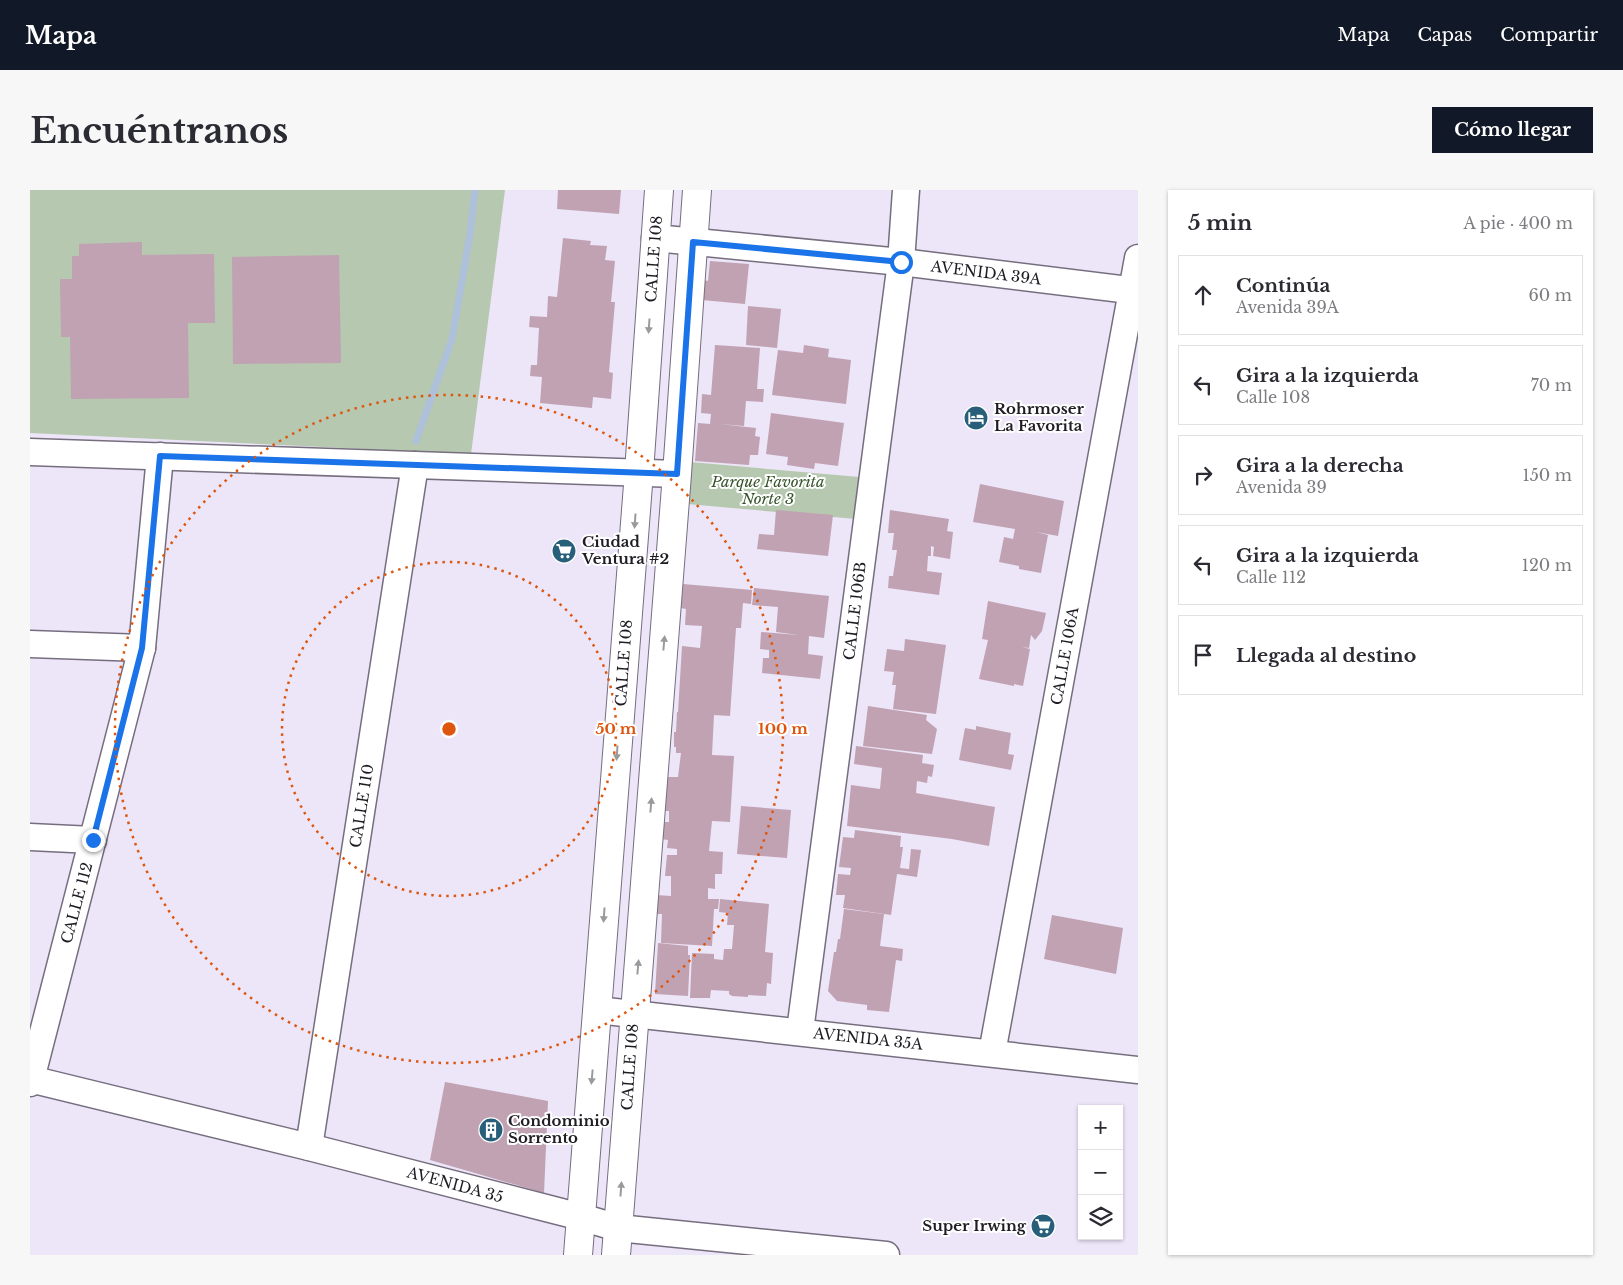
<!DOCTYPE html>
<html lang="es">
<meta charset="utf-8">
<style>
:root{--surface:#fff;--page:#f7f7f7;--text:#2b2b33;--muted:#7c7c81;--line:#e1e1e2;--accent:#111827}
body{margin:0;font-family:"Libre Baskerville",serif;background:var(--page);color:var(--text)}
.controls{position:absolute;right:15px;bottom:15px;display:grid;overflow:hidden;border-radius:0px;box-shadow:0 1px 4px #0004}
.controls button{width:45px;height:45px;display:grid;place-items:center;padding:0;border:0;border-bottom:1px solid var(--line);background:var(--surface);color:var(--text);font:25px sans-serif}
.stop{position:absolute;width:15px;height:15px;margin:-11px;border:4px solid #1a73e8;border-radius:50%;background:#fff}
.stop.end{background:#1a73e8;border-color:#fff;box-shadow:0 1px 5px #0008}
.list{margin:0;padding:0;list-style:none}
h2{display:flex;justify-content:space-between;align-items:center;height:65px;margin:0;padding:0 20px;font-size:21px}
h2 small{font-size:16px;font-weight:400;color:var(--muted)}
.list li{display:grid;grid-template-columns:32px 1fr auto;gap:15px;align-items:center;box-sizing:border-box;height:80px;margin:0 10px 10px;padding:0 10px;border:1px solid var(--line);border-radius:0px}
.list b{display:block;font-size:19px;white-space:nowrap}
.list p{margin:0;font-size:16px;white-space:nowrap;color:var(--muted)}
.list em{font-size:16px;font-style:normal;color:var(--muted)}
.icon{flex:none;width:28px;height:28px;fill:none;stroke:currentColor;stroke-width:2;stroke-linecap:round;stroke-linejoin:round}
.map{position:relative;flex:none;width:1108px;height:1065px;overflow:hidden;border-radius:0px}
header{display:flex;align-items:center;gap:30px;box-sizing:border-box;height:70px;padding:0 25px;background:var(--accent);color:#fff}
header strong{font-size:24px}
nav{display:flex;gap:28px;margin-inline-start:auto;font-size:18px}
.intro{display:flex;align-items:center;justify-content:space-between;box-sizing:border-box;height:120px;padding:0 30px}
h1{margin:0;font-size:35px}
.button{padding:12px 22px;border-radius:0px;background:var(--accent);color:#fff;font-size:18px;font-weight:700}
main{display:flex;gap:30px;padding:0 30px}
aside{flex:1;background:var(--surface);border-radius:0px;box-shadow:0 1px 4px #0004}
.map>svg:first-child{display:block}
</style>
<header>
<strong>Mapa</strong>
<nav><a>Mapa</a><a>Capas</a><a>Compartir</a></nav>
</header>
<div class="intro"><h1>Encuéntranos</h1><a class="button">Cómo llegar</a></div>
<main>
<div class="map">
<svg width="1108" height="1065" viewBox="0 0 1108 1065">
<rect width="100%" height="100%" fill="#ede5f8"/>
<g fill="#b6c8af">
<polygon points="0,0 475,0 441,264 0,243"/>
<polygon points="649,271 829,287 826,329 646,313"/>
</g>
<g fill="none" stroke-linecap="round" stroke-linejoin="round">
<polyline stroke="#adc1da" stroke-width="7" points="386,251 422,149 440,44 445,0"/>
</g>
<g fill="#c0a2b3">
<polygon points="528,0 591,0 589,24 527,19"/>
<polygon points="533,48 561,51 560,55 577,56 575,70 585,71 581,112 585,112 579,182 583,183 581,209 563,207 562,218 510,213 512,187 500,186 501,175 507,175 509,138 499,137 500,126 517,127 518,106 527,107"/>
<polygon points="112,52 112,65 184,64 185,133 158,133 159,208 41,209 40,147 31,147 30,89 42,89 42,66 49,66 49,54"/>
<polygon points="309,65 311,173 203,174 202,67"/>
<polygon points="680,71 719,74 715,114 672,110 674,90 678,91"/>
<polygon points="718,116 751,119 747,158 716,155"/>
<polygon points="685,155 730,158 727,199 734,199 733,212 716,211 714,236 689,234 726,238 725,246 730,247 728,265 720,265 719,275 665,271 668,233 680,234 681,224 671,223 672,204 681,205"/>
<polygon points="774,155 799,159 798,167 821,170 816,214 742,205 748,160 773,163"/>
<polygon points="741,223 814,233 808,276 785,273 784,279 757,275 758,267 736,264"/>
<polygon points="950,294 1034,311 1028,346 1006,342 1018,345 1011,383 989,379 989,376 969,372 974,347 983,349 985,339 943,332"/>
<polygon points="746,320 803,325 798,366 727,359 729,344 744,345"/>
<polygon points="860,320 919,329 917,341 923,342 920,369 903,366 904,357 901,356 901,366 898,366 897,381 912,383 909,405 858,398 859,386 863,386 867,360 862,360 864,343 858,343"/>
<polygon points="653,394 722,400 721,414 713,413 711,438 706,438 700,526 684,525 682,565 704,566 700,632 682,631 679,661 693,662 692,684 685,684 685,699 678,698 678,709 689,709 688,719 684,719 682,756 631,753 632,724 625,724 626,705 641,706 641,686 635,686 637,665 647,665 647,659 637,658 638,650 630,649 631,632 639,632 639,621 632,621 637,587 648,587 651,563 646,563 646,557 644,557 644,542 646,542 647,522 648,522 652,456 670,458 672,436 655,435 656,419 651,418"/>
<polygon points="724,398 799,406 794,448 779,446 778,464 793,466 790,489 732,483 733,468 739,468 739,460 730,459 731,442 769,445 746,442 748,417 722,415"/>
<polygon points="958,411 1016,423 1012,441 1005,450 1001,445 999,458 992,457 1000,459 993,496 984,494 984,496 949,489 958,450 952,449"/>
<polygon points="875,449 916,455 906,524 863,519 866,495 862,495 864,482 854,481 857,459 874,461"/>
<polygon points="838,516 897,525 896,530 907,539 902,564 833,556"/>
<polygon points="946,536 981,543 978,564 984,565 981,580 929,570 935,538 946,540"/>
<polygon points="826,556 893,565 892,573 904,575 902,587 898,586 897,593 887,591 886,603 965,617 959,656 922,649 817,636 821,595 850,599 852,578 824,574"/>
<polygon points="711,616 761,620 757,668 707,664"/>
<polygon points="825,640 871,646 870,657 873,657 870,678 879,679 881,659 891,660 887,687 867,684 861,725 813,718 815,705 806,705 808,684 820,685 821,678 809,677 813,647 824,648"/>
<polygon points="690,709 739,714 735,762 743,763 741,794 737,793 736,806 718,805 718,807 702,806 699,804 699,801 681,800 680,808 660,808 662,763 684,764 684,769 693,770 694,759 702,759 704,735 697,735 698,723 689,722"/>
<polygon points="814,719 854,724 850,756 873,759 872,771 866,770 859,822 837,820 837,815 807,811 798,801 804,762 806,762 808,749 810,749"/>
<polygon points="1022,725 1093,738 1086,784 1014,769"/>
<polygon points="628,753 658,756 658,765 660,765 658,806 625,804"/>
<polygon points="415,892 518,911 514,1003 400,970"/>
</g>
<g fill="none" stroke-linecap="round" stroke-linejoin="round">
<defs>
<g id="minor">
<polyline points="625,48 871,72 1108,101"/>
<polyline points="0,262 647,284"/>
<polyline points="0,454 112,458"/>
<polyline points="0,647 63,650"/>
<polyline points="567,820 1108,880"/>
<polyline points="770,841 871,72 876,0"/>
<polyline points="962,863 1108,68"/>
<polyline points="0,889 279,957 551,1027 588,1038 856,1065"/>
<polyline points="0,893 112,458 130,266"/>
<polyline points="279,957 385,275"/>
</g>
<g id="secondary">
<polyline points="548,1065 609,282 629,0"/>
<polyline points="586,1065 647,284 667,0"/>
</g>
</defs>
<use href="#minor" stroke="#766e7f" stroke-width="29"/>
<use href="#secondary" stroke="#766e7f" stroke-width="30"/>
<use href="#minor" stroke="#fff" stroke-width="26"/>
<use href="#secondary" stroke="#fff" stroke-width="28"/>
</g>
<defs><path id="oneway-solid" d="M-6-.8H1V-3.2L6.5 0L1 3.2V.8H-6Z" transform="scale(1.25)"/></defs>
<g fill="#9a999c">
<use href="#oneway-solid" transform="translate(619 136) rotate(94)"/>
<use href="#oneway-solid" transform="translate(605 331) rotate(94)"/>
<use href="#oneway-solid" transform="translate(634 453) rotate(-85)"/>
<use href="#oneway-solid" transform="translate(587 563) rotate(94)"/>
<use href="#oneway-solid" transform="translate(621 615) rotate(-85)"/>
<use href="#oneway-solid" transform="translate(574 725) rotate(94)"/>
<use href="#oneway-solid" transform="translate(608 777) rotate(-85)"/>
<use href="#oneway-solid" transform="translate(562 887) rotate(95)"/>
<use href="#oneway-solid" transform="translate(591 999) rotate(-86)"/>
</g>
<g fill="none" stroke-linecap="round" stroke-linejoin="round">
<polyline stroke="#1a73e8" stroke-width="6" points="63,650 112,458 130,266 647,284 663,52 871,72"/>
</g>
<g fill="none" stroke="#de560d" stroke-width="2.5" stroke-dasharray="2.5 5">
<circle cx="419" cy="539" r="167"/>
<circle cx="419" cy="539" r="334"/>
</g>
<defs>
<symbol id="hotel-disc" viewBox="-11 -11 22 22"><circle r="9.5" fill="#275e79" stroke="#fff"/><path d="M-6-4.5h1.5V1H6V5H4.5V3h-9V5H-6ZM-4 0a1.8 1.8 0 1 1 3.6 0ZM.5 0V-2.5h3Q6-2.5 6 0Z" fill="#fff"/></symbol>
<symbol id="supermarket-disc" viewBox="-11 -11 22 22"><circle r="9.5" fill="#275e79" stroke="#fff"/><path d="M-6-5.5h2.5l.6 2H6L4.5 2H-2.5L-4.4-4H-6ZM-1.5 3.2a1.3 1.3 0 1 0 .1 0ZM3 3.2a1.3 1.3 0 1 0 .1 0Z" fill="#fff"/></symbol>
<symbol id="building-disc" viewBox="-11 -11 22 22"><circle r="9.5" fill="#275e79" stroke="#fff"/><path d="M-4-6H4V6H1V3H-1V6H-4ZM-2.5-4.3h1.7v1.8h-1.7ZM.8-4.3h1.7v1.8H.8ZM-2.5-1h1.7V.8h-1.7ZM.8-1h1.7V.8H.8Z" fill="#fff"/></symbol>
</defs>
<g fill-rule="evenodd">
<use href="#hotel-disc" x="932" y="214" width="28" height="28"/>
<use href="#supermarket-disc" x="520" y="347" width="28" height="28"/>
<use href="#building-disc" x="447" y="926" width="28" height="28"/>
<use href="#supermarket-disc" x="999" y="1022" width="28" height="28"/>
</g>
<g text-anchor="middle" stroke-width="4" stroke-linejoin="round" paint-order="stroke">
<g font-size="15" fill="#1f1c23" stroke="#fff">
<text transform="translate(624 69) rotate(-86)" y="5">CALLE 108</text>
<text transform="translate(956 83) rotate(7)" y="5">AVENIDA 39A</text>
<text transform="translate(825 421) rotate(-83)" y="5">CALLE 106B</text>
<text transform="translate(1035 466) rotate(-80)" y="5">CALLE 106A</text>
<text transform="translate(594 473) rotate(-86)" y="5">CALLE 108</text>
<text transform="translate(332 616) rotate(-81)" y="5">CALLE 110</text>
<text transform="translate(47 713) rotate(-75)" y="5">CALLE 112</text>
<text transform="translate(838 849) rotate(6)" y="5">AVENIDA 35A</text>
<text transform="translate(600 877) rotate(-86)" y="5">CALLE 108</text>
<text transform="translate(425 995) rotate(15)" y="5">AVENIDA 35</text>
</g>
<g font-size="15" font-weight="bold" fill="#1f1c23" stroke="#fff" text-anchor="start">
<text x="964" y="224">Rohrmoser<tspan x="964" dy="17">La Favorita</tspan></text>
<text x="552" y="357">Ciudad<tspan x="552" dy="17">Ventura #2</tspan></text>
<text x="478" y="936">Condominio<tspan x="478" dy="17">Sorrento</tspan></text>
<text x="996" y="1041" text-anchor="end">Super Irwing</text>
</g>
<g font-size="15" font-style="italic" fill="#37532b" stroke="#fff">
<text x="738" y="297">Parque Favorita<tspan x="738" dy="17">Norte 3</tspan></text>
</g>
</g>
<circle cx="419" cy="539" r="8" fill="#de560d" stroke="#fff" stroke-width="2.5"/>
<g font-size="15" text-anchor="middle" font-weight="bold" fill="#de560d" stroke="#fff" stroke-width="4" stroke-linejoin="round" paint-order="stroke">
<text x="586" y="544">50 m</text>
<text x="753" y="544">100 m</text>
</g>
</svg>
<div class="controls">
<button>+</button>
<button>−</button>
<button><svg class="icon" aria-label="layers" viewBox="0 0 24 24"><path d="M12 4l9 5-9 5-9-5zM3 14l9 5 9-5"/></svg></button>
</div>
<div class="stop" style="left:871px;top:72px"></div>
<div class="stop end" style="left:63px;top:650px"></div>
</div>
<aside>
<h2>5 min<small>A pie · 400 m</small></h2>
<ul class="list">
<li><svg class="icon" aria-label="ahead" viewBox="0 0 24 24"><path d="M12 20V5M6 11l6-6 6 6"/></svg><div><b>Continúa</b><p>Avenida 39A</p></div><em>60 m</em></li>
<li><svg class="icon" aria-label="left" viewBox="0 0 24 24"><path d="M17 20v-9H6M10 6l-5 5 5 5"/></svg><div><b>Gira a la izquierda</b><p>Calle 108</p></div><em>70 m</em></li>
<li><svg class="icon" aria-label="right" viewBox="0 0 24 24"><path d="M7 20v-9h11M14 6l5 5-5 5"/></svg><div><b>Gira a la derecha</b><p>Avenida 39</p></div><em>150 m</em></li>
<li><svg class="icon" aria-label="left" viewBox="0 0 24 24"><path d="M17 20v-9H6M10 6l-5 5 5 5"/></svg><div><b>Gira a la izquierda</b><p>Calle 112</p></div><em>120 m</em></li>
<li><svg class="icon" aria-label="arrive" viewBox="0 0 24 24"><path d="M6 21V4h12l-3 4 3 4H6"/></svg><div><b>Llegada al destino</b></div></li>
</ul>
</aside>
</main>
